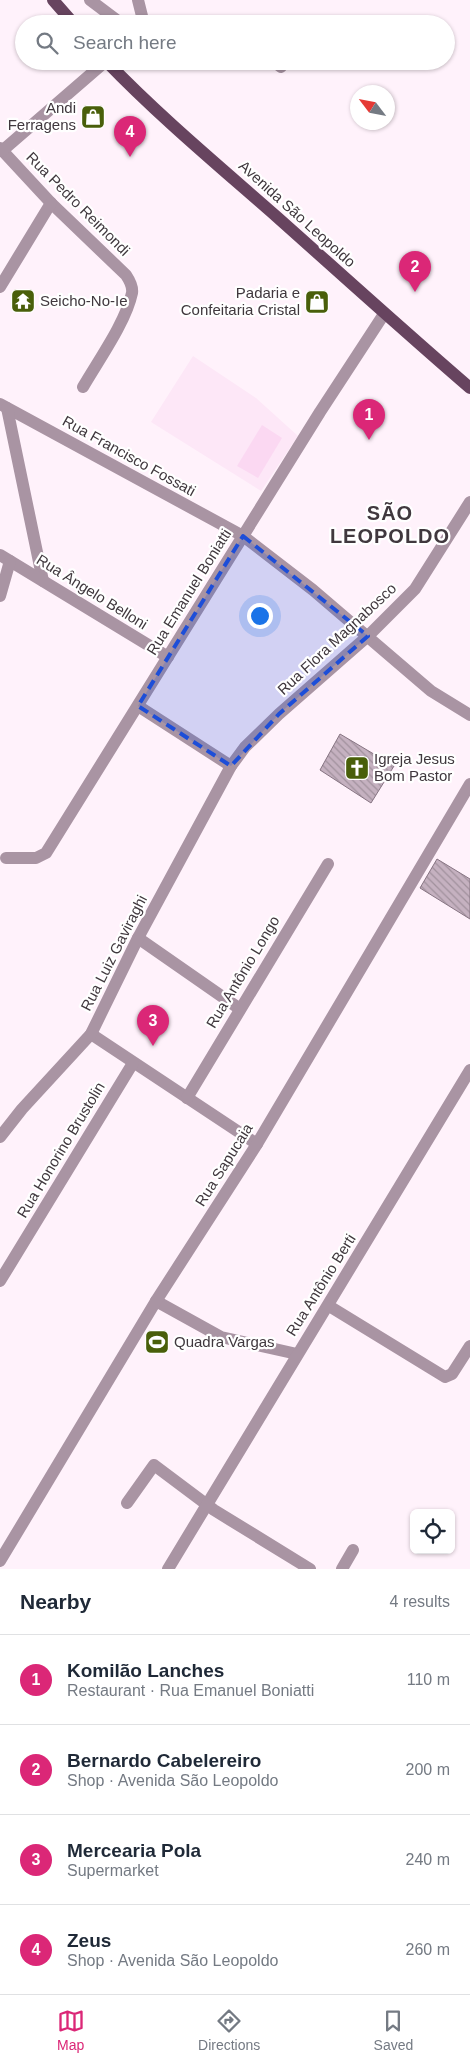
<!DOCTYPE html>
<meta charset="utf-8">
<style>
:root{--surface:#fff;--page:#f6f6f7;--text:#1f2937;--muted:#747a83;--line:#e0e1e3;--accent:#db2777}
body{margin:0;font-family:Arial,sans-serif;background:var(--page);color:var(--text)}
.controls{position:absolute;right:15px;bottom:15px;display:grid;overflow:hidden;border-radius:8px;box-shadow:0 1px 4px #0004}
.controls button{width:45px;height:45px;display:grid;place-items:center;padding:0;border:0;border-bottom:1px solid var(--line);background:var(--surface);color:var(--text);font:25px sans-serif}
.compass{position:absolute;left:350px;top:85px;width:45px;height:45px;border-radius:50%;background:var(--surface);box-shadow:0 1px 4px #0004;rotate:302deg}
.you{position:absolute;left:259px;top:615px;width:18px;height:18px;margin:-12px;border:4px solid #fff;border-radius:50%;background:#1a73e8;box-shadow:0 0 0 8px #1a73e833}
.badge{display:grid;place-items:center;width:32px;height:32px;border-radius:50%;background:var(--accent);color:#fff;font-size:16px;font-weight:700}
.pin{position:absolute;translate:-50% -41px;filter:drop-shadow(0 1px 2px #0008)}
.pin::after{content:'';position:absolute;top:26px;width:18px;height:15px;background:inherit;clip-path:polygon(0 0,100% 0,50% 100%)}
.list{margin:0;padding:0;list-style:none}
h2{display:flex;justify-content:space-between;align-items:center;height:65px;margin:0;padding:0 20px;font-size:21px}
h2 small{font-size:16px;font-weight:400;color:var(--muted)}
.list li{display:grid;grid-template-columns:32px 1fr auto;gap:15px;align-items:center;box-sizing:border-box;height:90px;padding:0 20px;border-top:1px solid var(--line)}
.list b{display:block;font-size:19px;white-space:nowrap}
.list p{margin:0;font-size:16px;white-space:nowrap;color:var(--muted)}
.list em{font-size:16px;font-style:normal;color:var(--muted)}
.icon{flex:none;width:28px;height:28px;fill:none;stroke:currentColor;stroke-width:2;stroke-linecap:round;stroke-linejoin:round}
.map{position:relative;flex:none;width:470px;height:1569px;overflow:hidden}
.search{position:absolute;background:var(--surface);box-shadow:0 1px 4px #0004;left:15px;right:15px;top:15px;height:55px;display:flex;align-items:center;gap:12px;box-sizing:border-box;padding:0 18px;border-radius:28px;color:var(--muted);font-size:19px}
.sheet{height:425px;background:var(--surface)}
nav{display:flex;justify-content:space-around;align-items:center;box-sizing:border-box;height:70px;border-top:1px solid var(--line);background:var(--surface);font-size:14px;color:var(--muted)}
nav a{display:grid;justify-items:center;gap:2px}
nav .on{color:var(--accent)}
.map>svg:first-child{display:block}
</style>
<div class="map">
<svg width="470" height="1569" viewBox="0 0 470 1569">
<defs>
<pattern id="building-back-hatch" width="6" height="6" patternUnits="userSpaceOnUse" patternTransform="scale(1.25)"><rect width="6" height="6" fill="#c5b1c0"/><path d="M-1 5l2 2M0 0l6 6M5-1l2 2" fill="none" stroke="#a1919d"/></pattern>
</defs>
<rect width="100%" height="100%" fill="#fff2fb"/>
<polygon fill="#fde7f7" points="193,356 256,398 298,436 261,491 151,422"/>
<polygon fill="#fbd8f2" points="262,425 282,438 258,478 237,466"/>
<g fill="url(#building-back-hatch)" stroke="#867482">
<polygon points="340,734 394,766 371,803 320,770"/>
<polygon points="437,859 470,879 470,919 420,888"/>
</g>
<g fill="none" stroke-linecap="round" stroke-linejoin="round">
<g stroke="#a994a3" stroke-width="12">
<polyline points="90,0 122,24"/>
<polyline points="138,0 144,24"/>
<polyline points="273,61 281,67"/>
<path d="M 0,148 L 51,203 L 126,275 C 130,281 133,287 132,293 C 126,322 98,361 83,387"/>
<polyline points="2,151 106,61"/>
<polyline points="0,287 51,203"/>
<polyline points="0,404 243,536 313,590 431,691 470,715"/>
<polyline points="7,408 43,581"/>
<polyline points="0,555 168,657"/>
<polyline points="0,596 10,561"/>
<polyline points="138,706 231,766"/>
<polyline points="6,858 36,858 46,853 320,412 384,314"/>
<polyline points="138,938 240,1009"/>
<polyline points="91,1034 257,1144"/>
<polyline points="187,1098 328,864"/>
<polyline points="0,1137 22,1109 91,1034 138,938 231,766 245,747 279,714 368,636 415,589 470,502"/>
<polyline points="0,1281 133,1063"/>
<polyline points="156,1301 221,1337 297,1354"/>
<polyline points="329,1306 445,1377 452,1374 470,1346"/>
<polyline points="127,1503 154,1465 214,1510 310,1569"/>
<polyline points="0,1561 156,1301 257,1144 470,784"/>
<polyline points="168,1569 470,1070"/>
<polyline points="342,1569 353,1550"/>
</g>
<g stroke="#67445f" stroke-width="12">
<polyline points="53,0 74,24"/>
<path d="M 106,61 C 160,117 219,166 277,217 C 341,274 405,332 470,388"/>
</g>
</g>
<path fill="#1d4ed8" fill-opacity="0.2" stroke="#1d4ed8" stroke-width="4" stroke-dasharray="10 6" stroke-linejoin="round" d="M 243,536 L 368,636 L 279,714 L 231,766 L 138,706 Z"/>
<defs>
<symbol id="shop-square" viewBox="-11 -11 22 22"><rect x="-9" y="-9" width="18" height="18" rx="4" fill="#495f0a" stroke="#fff"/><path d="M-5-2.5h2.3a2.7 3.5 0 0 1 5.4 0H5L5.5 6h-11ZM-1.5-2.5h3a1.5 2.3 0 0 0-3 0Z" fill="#fff"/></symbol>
<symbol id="temple-square" viewBox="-11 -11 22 22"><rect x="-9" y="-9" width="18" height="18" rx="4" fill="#495f0a" stroke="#fff"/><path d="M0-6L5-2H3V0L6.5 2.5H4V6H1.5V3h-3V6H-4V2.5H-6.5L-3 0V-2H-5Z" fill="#fff"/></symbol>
<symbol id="church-square" viewBox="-11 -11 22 22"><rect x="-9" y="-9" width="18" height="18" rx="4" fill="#495f0a" stroke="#fff"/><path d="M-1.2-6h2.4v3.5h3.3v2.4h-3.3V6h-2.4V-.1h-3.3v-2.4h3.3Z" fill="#fff"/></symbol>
<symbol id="stadium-square" viewBox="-11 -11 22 22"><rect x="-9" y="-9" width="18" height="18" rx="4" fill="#495f0a" stroke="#fff"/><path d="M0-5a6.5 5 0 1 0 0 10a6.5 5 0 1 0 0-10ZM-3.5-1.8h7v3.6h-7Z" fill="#fff"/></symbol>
</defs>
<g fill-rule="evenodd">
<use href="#shop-square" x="79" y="103" width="28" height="28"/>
<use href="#temple-square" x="9" y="287" width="28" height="28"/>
<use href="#shop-square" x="303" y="288" width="28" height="28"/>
<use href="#church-square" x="343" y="754" width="28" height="28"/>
<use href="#stadium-square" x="143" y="1328" width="28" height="28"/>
</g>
<g text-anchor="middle" stroke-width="4.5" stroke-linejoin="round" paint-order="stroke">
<g font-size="15" fill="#40383e" stroke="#fff" text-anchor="start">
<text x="76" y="113" text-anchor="end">Andi<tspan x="76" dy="17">Ferragens</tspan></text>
<text x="300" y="298" text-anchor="end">Padaria e<tspan x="300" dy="17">Confeitaria Cristal</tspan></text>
<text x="40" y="306">Seicho-No-Ie</text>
<text x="374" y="764">Igreja Jesus<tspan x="374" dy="17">Bom Pastor</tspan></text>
<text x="174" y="1347">Quadra Vargas</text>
</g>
<g font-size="15" fill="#40383e" stroke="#fff">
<text transform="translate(78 204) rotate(45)" y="5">Rua Pedro Reimondi</text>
<text transform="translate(297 214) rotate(42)" y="5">Avenida São Leopoldo</text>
<text transform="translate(129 456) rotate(29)" y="5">Rua Francisco Fossati</text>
<text transform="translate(92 592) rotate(32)" y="5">Rua Ângelo Belloni</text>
<text transform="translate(189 592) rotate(-58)" y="5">Rua Emanuel Boniatti</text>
<text transform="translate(337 639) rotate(-43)" y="5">Rua Flora Magnabosco</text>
<text transform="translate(114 953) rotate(-63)" y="5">Rua Luiz Gaviraghi</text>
<text transform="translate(243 972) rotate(-59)" y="5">Rua Antônio Longo</text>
<text transform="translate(61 1150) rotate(-59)" y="5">Rua Honorino Brustolin</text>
<text transform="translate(224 1165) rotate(-58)" y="5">Rua Sapucaia</text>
<text transform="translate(321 1285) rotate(-58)" y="5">Rua Antônio Berti</text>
</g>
<g font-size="20" font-weight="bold" letter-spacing="1" fill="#40383e" stroke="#fff">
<text x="390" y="520">SÃO<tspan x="390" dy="23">LEOPOLDO</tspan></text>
</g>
</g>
</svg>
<div class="controls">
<button><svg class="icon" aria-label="locate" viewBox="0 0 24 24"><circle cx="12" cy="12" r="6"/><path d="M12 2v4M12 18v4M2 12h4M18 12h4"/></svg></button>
</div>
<svg class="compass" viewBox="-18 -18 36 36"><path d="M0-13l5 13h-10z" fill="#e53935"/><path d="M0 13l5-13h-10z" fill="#747a83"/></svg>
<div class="you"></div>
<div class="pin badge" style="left:369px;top:440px">1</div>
<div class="pin badge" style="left:415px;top:292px">2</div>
<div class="pin badge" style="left:153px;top:1046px">3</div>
<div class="pin badge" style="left:130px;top:157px">4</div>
<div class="search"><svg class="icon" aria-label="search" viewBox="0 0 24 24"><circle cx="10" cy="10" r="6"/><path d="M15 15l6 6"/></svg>Search here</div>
</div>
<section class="sheet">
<h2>Nearby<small>4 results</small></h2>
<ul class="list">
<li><span class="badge">1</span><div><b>Komilão Lanches</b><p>Restaurant · Rua Emanuel Boniatti</p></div><em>110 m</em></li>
<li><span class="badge">2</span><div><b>Bernardo Cabelereiro</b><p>Shop · Avenida São Leopoldo</p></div><em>200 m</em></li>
<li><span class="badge">3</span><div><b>Mercearia Pola</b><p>Supermarket</p></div><em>240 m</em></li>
<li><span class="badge">4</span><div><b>Zeus</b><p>Shop · Avenida São Leopoldo</p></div><em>260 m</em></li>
</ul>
</section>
<nav>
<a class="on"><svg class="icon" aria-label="map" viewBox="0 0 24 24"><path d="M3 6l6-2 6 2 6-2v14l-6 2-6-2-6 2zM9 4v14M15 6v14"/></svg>Map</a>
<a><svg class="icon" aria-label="directions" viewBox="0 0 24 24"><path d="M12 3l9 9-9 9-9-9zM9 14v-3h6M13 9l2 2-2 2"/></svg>Directions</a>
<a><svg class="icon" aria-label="saved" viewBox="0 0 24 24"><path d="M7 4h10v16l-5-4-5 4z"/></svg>Saved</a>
</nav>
